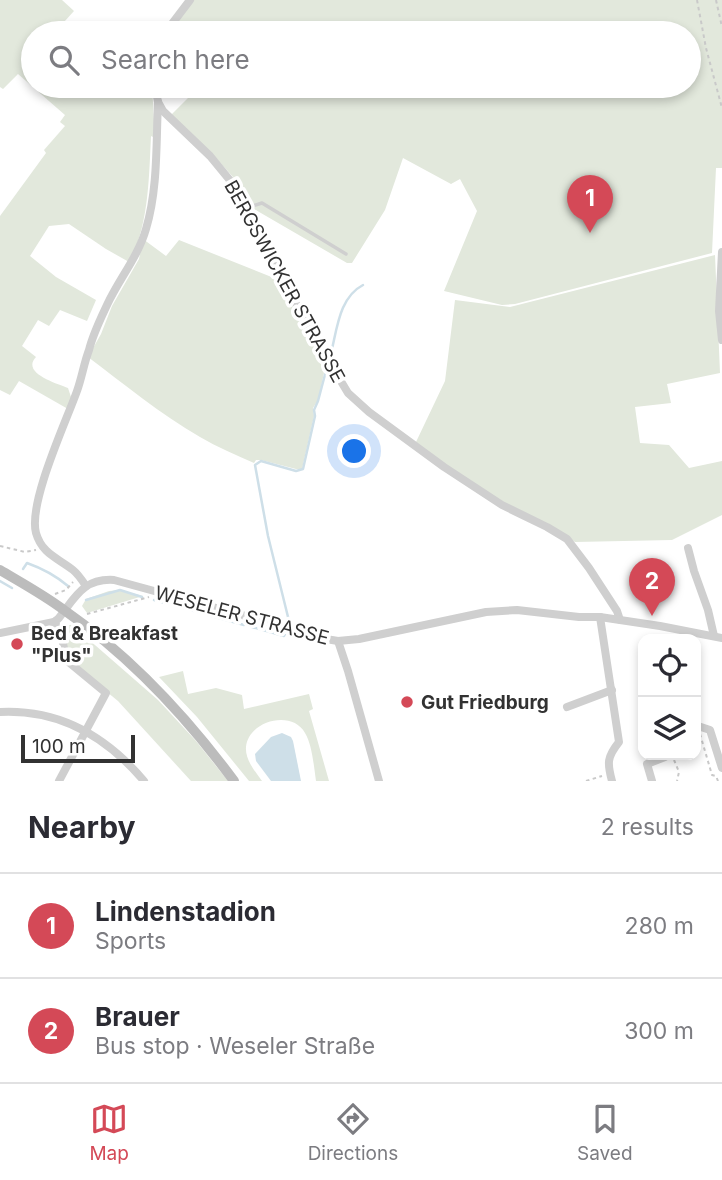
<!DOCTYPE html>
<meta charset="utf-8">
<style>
:root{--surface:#fff;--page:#f2f2f3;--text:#2b2b33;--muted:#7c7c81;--line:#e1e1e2;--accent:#d44957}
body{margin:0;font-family:Inter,sans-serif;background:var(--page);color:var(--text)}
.controls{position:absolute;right:21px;bottom:21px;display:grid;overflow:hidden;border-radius:14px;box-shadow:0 4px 10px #0003}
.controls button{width:63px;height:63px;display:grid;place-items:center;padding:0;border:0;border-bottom:2px solid var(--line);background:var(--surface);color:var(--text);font:35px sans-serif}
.scale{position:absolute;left:21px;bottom:18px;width:114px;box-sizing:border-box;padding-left:7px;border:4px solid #323232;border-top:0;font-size:19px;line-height:24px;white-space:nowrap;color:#323232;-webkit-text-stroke:5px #fff;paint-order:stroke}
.you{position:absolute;left:355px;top:452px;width:24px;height:24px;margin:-18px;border:5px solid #fff;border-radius:50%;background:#1a73e8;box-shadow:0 0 0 10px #1a73e833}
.badge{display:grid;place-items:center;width:46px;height:46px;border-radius:50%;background:var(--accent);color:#fff;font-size:23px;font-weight:700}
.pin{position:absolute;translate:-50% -58px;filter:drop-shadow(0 2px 4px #0008)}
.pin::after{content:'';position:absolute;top:37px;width:24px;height:21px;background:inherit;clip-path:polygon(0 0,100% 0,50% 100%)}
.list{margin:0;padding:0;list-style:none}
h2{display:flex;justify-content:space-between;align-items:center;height:91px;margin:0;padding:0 28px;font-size:30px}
h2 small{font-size:23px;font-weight:400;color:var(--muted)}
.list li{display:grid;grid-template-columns:46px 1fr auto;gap:21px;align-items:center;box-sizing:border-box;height:105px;padding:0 28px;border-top:2px solid var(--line)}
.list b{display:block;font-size:26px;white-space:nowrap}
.list p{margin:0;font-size:23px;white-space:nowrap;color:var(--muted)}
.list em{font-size:23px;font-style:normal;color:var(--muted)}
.icon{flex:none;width:38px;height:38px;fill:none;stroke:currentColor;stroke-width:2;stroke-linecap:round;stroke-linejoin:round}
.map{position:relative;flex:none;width:722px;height:781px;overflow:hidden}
.search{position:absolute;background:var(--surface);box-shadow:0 4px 10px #0003;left:21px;right:21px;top:21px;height:77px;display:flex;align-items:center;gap:18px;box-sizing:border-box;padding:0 24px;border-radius:38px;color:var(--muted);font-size:26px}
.sheet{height:301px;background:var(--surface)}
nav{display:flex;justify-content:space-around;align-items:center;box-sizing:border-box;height:98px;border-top:2px solid var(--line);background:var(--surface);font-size:19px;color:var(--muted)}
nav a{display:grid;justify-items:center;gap:4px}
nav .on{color:var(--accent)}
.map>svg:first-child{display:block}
</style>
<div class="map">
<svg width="722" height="781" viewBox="0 0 722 781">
<rect width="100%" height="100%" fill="#fff"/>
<g fill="#e2e8dc">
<path d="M 0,0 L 62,0 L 74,11 L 54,33 L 33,33 L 33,86 L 80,86 L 95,95 L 118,92 L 125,86 L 152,86 L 155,138 L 151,136 C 149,176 149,226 129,262 L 106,249 L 69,224 L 49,226 L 30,256 L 56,277 L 96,300 L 87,321 L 60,310 L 49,326 L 38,320 L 22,346 L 36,357 C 21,373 56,383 68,388 L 71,397 L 68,409 L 19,381 L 10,395 L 0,390 L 0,216 L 46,153 L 44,150 L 65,126 L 60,122 L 65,115 L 18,74 L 3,89 L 0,87 Z"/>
<polygon points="194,0 722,0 722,168 716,168 712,253 515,304 502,305 444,291 477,211 460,179 451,184 403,158 385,210 352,263 347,263 249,206 233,177 217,159 171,115 200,86 689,86 689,33 168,33"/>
<path d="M 143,239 L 166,256 L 179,240 L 279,280 L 326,364 L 318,400 L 313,408 L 314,416 L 302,469 L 296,469 L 261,460 L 256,460 L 254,463 C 236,455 217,447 200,437 C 160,414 124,384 88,357 L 101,334 L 112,306 L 139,259 Z"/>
<path d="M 715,255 L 720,373 L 667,384 L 671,403 L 635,407 L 640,443 L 669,445 L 689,468 L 722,461 L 722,515 L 672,540 L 575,542 C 553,524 531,518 508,505 C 476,487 445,465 416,442 L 445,381 L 455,300 L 510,307 Z"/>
<polygon points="120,590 143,596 87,613 82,606 86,599 109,591"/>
<polygon points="62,625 72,625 158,700 196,741 228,781 191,781 118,701 68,660"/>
<path d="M 183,671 L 188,694 L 216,688 L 242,695 L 244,709 L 309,694 L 313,709 L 309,711 L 329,781 L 316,781 C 314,767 312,744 305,733 C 292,709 248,721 246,747 C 245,760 255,771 262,781 L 249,781 L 197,717 L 159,677 Z"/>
</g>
<polygon fill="#cedfe8" points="282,733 291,737 293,741 301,781 271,781 256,761 255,754 271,737"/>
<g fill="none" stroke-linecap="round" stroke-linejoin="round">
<g stroke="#cedfe8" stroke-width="2.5">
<path d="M 330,357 C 337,332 338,298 363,285"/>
<path d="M 23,569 L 27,563 C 44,569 55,575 68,586"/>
<polyline points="0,581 12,588"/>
<polyline points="86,600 120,590 142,597"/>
<polyline points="154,600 165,603"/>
<polyline points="172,605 184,608"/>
<polyline points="191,610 201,613"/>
<polyline points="208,615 244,625"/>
<polyline points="289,621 268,536 255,465 261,461 296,471 303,469 315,416 314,410 318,401 327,367"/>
<polyline points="252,627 284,636 285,634"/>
</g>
<g stroke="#c9c9c9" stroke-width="2" stroke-dasharray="3.5 3.5" stroke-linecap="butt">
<polyline points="697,0 706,48 722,108"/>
<polyline points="716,0 722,27"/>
<polyline points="0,546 25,552 36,550"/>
<polyline points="55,594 66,590 73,582"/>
<polyline points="87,614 149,597"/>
<polyline points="700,734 712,775 716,776 718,781"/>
<polyline points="674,760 679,772 677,781"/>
<polyline points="586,781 602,776"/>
</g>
<polyline stroke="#cfcfcf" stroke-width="3.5" points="246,208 262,203 346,254"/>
<g stroke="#cfcfcf" stroke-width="8">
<polyline points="165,33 190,0"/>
<polyline points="155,86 158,102 163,111 210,156 233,184 271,259 324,353 348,393 369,412 444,467 502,505 547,527 567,539 589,568 617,611 620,620"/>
<polyline points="722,252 719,311 722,340"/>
<polyline points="688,548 694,571 708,610 714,636"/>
<path d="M 86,586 C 82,580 78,574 73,570 C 58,558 42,554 36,533 C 28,503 66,422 77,391 C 82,377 84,363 89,350 C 93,334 100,320 107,305 C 119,279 138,257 146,229 C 158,189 156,144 158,102"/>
<path d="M 600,617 L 619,742 C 607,757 607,763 612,781"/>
<polyline points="54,622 61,632 66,660 106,693 59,781"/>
<path d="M 0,633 L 54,622 L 58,619 C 75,598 83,578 114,580 L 282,626 L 320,638 L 338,641 L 359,639 L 486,612 L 517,610 L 579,617 L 600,617 L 660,626 L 722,638"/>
<polyline points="338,641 348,671 379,781"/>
<polyline points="567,707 612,690"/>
<path d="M 0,712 C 60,709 106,736 144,781"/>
<polyline points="698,726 710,730 722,768"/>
<polyline points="652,781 647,764 665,757"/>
</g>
<path stroke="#bcbcbc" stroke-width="10" d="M 0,570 C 22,583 44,595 64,610 C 130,656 186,716 234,781"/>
</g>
<g fill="#d44957" stroke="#fff" stroke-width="2.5">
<circle cx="17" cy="644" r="7"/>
<circle cx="407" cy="702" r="7"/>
</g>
<g text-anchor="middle" stroke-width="7" stroke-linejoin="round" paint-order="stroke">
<g font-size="19" fill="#323232" stroke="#fff">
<text transform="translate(285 281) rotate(61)" y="7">BERGSWICKER STRASSE</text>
<text transform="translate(242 615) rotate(15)" y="7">WESELER STRASSE</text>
</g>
<g font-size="19" font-weight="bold" fill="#323232" stroke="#fff" text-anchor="start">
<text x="31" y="640">Bed &amp; Breakfast<tspan x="31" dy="22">"Plus"</tspan></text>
<text x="421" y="709">Gut Friedburg</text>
</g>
</g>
</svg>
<div class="controls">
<button><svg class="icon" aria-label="locate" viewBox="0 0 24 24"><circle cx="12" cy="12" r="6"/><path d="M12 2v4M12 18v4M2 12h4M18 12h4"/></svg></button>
<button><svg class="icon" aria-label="layers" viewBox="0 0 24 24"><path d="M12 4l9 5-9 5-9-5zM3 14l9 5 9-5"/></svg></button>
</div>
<div class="scale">100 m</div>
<div class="you"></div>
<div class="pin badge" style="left:590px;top:233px">1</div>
<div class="pin badge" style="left:652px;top:616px">2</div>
<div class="search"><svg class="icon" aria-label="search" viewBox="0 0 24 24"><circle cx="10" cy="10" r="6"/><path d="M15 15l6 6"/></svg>Search here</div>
</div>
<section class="sheet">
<h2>Nearby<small>2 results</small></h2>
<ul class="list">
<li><span class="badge">1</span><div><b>Lindenstadion</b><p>Sports</p></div><em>280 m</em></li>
<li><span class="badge">2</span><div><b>Brauer</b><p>Bus stop · Weseler Straße</p></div><em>300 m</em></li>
</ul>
</section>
<nav>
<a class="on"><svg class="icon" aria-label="map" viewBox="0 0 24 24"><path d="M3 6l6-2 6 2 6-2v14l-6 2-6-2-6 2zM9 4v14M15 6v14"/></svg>Map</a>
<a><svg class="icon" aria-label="directions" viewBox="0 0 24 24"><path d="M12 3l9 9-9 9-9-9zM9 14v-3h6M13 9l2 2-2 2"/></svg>Directions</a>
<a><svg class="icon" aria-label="saved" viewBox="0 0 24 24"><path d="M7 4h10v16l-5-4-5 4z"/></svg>Saved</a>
</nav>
